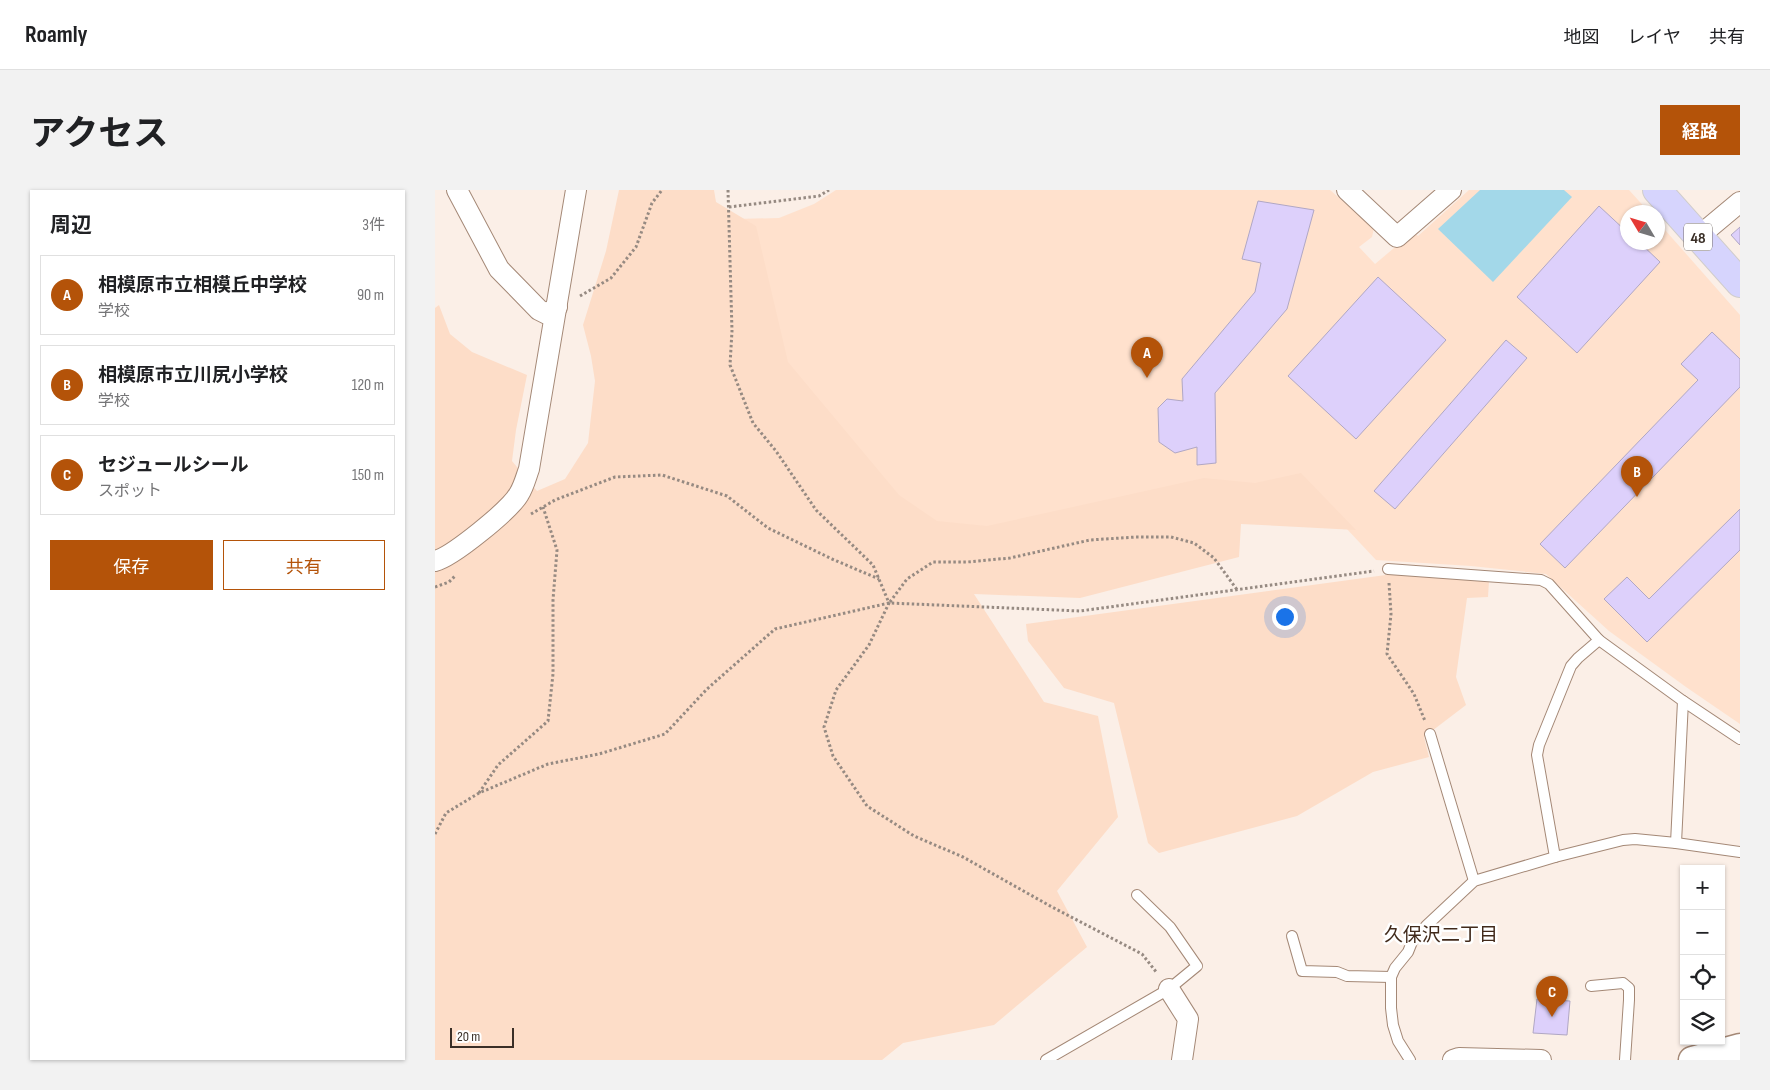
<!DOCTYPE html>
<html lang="ja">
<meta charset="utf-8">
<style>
:root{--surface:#fff;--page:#f2f2f2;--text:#202124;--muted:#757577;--line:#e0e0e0;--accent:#b45309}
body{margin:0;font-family:"Sofia Sans Condensed","Noto Sans JP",sans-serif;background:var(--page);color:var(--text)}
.controls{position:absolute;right:15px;bottom:15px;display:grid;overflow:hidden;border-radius:0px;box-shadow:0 1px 4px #0004}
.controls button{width:45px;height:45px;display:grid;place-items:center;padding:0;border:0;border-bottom:1px solid var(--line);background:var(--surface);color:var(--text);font:25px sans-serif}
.compass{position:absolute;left:1185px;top:15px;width:45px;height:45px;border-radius:50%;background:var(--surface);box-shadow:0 1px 4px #0004;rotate:308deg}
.scale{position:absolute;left:15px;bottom:12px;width:64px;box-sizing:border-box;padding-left:5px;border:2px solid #3a2f27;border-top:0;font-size:14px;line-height:18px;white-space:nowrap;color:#3a2f27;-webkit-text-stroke:4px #fff;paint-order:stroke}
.you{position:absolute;left:849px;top:426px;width:18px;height:18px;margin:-12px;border:4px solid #fff;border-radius:50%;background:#1a73e8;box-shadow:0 0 0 8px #1a73e833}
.badge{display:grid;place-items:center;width:32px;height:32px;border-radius:50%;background:var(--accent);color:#fff;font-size:16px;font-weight:700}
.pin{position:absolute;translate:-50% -41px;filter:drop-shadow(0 1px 2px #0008)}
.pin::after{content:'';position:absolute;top:26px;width:18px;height:15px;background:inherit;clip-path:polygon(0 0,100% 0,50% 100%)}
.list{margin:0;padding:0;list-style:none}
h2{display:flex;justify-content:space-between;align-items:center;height:65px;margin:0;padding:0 20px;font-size:21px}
h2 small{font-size:16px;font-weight:400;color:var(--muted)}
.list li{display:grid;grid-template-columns:32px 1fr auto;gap:15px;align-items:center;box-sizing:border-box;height:80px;margin:0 10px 10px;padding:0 10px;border:1px solid var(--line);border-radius:0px}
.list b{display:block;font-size:19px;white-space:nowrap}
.list p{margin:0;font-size:16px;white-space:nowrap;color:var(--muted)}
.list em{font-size:16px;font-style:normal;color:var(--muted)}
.actions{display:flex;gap:10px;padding:15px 20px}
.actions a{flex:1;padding:11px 0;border:1px solid var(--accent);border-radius:0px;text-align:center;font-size:18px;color:var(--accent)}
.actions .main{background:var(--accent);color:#fff}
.icon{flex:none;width:28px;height:28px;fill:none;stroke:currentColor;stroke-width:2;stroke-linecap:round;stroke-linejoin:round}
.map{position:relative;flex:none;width:1305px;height:870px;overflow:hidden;border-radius:0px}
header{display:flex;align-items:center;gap:30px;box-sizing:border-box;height:70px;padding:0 25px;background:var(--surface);border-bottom:1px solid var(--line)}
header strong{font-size:24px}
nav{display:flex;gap:28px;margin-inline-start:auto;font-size:18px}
.intro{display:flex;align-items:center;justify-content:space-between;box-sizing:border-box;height:120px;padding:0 30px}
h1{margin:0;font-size:35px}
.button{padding:12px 22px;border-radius:0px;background:var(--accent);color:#fff;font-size:18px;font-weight:700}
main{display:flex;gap:30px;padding:0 30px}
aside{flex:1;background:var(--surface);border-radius:0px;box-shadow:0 1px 4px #0004}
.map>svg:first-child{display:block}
</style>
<header>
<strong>Roamly</strong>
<nav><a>地図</a><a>レイヤ</a><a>共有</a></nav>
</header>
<div class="intro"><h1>アクセス</h1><a class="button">経路</a></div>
<main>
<aside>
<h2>周辺<small>3件</small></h2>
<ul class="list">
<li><span class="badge">A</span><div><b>相模原市立相模丘中学校</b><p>学校</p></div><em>90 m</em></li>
<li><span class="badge">B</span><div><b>相模原市立川尻小学校</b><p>学校</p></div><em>120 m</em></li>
<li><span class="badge">C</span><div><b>セジュールシール</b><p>スポット</p></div><em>150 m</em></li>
</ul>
<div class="actions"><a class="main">保存</a><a>共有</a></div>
</aside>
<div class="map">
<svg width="1305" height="870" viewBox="0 0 1305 870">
<rect width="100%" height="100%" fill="#fbefe7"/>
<polygon fill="#ffe1cd" points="401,0 895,0 939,38 937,47 924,57 940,74 978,42 983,46 1034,0 1194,0 1214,22 1192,22 1192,52 1222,52 1223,32 1305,125 1305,534 1251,497 1174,441 1111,384 1036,376 941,370 879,304 499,361 323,193 300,29 344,28 379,14"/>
<g fill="#fdddc8">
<polygon points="184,0 279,0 281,12 321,36 353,172 464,305 502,331 552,336 769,288 820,293 866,283 921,340 806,334 804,367 645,408 539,404 609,512 663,526 683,627 622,701 652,757 559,835 468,853 447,870 0,870 0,118 4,115 15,144 37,162 92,185 81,240 77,271 102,301 130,289 153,253 160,191 156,166 148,135 171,61"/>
<polygon points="958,384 1054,391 1053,407 1032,408 1021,487 1031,515 989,547 994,567 938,582 862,626 724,663 713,653 679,513 629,498 593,451 591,434"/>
</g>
<polygon fill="#a3d8e9" points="1045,0 1129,0 1137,7 1058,92 1003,39"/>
<g fill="#ddd0fb" stroke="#b0a7c4">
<polygon points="823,11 879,20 852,119 780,203 781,273 762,275 762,257 740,263 724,252 723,218 732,209 748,211 747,189 820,102 826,73 807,69"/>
<polygon points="1164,16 1192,42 1192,52 1204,52 1225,72 1142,163 1082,107"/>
<polygon points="1305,37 1305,55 1296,45"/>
<polygon points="943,87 1011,150 921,249 853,186"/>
<polygon points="1277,142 1305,169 1305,197 1130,378 1105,354 1263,190 1246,174"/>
<polygon points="1071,150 1092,168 960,319 939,301"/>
<polygon points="1305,319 1305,360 1212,452 1169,409 1192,387 1214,409"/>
<polygon points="1102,809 1135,811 1132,845 1098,843"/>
</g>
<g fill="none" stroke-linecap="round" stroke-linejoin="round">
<defs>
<g id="service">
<polyline points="953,379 1106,390 1114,394 1164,450 1248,511 1305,549"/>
<polyline points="995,544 1039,691"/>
<polyline points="1241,653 1248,511"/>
<polyline points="1120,667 1102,565 1104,555 1136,476 1143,468 1164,450"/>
<polyline points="857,746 867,781 902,782 912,786 956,787"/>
<polyline points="1156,796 1188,793 1194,798 1194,810 1190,870"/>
<polyline points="611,870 734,799 762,776 735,737 702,705"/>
<polyline points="975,870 963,851 958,835 956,818 956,787 960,778 973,762 977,752 991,736 1039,691 1120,667 1188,650 1200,649 1241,653 1305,662"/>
</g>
<g id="minor">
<polyline points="22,0 64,79 104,120 112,124 122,117"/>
<polyline points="912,0 962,47 1016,0"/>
<polyline points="1263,47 1305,12"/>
<path d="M 0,371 C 17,367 75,320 84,304 C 89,296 91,287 94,279 L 141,0"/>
<polyline points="734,799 753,829 747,870"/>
<polyline points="1018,870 1024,868 1106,870"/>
</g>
<polyline id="tertiary" points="1257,870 1305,857"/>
<polyline id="primary" points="1222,0 1305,93"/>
</defs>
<use href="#service" stroke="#a48876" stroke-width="12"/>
<use href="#minor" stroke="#a48876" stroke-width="22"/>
<use href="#tertiary" stroke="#a48876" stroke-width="29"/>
<use href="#primary" stroke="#d0cdcb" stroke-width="30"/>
<g stroke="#968a82" stroke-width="3" stroke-dasharray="2.5 2.5" stroke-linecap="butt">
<polyline points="293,0 297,141 295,175 318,233 341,261 381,320 438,375 454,413 434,455 401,500 389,537 398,566 432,616 479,646 528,667 617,717 707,764 722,783"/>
<polyline points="294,17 384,6 394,0"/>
<polyline points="145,106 176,88 201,57 217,13 227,0"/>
<polyline points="96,324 120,310 180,287 227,285 292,306 333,338 397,369 444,389"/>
<polyline points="954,393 956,424 952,464 979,504 990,531"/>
<polyline points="0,397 14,392 21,385"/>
<polyline points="455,412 472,389 498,372 532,372 575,368 655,350 701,347 736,347 759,353 779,368 803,401"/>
<polyline points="44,603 63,575 113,531 118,484 118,410 122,360 108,317"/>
<polyline points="0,644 11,623 44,603 113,574 164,564 230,544 272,499 340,439 454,413 645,421 939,381"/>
</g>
<use href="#service" stroke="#fff" stroke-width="10"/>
<use href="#minor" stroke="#fff" stroke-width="20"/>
<use href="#tertiary" stroke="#fff" stroke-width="26"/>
<use href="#primary" stroke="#d6d4fd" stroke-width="28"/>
</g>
<g text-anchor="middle" stroke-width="5" stroke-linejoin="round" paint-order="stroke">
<rect fill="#fff" stroke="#756d68" stroke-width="1" x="1249" y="33.5" width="28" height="27" rx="4"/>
<g font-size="16" font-weight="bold" fill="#3a2f27">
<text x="1263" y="53">48</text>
</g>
<g font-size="19" fill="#412a1b" stroke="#fff">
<text x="1006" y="751">久保沢二丁目</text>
</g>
</g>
</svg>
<div class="controls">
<button>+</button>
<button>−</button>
<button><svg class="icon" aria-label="locate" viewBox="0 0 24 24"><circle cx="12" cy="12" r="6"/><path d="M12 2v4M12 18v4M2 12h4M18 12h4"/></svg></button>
<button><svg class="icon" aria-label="layers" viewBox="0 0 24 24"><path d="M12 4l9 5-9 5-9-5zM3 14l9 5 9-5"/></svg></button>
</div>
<svg class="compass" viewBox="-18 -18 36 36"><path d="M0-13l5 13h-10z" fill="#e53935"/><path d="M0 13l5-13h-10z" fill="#757577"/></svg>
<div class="scale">20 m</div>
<div class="you"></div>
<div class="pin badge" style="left:712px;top:188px">A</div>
<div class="pin badge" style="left:1202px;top:307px">B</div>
<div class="pin badge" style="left:1117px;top:827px">C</div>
</div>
</main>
